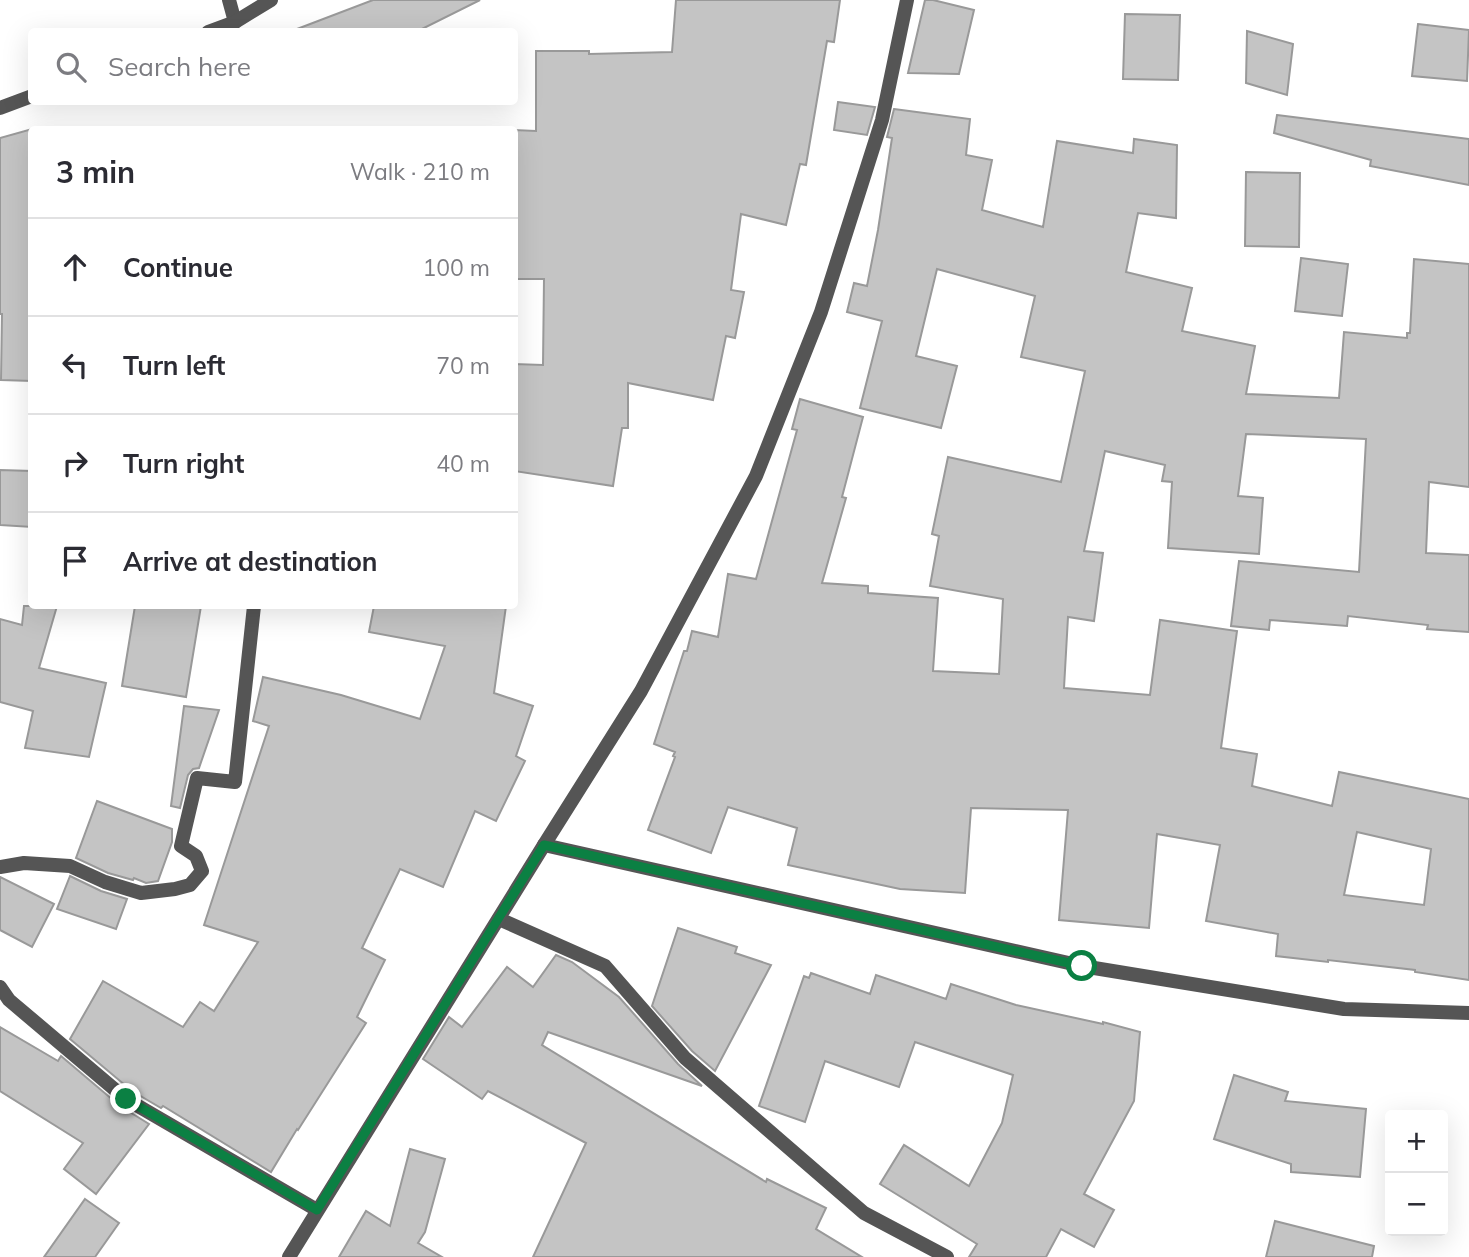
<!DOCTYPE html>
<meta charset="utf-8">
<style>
:root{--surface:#fff;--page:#f7f7f7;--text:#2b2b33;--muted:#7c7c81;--line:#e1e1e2}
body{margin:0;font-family:Mulish,sans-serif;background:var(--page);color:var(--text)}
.controls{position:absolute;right:21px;bottom:21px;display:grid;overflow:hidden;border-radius:7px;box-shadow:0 7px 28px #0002}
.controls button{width:63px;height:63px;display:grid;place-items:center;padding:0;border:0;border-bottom:2px solid var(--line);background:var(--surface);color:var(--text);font:35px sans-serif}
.stop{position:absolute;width:21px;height:21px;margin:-16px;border:5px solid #0b8043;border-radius:50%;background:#fff}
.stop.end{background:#0b8043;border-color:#fff;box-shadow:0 2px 7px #0008}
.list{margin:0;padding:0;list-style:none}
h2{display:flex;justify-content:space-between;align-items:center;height:91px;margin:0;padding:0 28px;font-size:30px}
h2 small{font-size:23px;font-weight:400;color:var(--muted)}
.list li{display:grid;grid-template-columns:46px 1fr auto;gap:21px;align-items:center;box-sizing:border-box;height:98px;padding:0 28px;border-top:2px solid var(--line)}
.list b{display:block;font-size:26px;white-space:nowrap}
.list em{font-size:23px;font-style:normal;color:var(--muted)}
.icon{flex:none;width:38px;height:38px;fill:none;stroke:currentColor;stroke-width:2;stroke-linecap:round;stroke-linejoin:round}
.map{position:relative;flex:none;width:1469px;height:1257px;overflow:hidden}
.search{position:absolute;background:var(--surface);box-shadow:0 7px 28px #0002;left:28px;top:28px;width:490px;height:77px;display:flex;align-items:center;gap:18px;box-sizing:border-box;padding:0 24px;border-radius:7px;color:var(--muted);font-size:26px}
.panel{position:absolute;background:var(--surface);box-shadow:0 7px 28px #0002;left:28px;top:126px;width:490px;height:483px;border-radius:7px}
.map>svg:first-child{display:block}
</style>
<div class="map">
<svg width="1469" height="1257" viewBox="0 0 1469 1257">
<rect width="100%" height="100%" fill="#fff"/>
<g fill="#c4c4c4" stroke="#999" stroke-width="2" fill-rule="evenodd">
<polygon points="373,0 480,0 416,32 297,32 297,29"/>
<polygon points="676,0 840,0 834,42 827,41 806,165 800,164 786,225 741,214 731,290 744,292 735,338 726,336 713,400 628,383 628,428 622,428 613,486 514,471 514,364 543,365 544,279 514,279 514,130 536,131 536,51 589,51 589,54 672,52"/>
<polygon points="925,0 933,0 974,10 959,74 908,73"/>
<polygon points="1125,14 1180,15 1178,80 1123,79"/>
<polygon points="1418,24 1469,30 1467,81 1412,76"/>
<polygon points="1247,31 1293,44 1287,95 1246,83"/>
<polygon points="838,102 875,107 867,135 834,130"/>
<path d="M 894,109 L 970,119 L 966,155 L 992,160 L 982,210 L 1043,227 L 1057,141 L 1133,153 L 1134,139 L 1177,145 L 1176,218 L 1138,213 L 1126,272 L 1192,288 L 1182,331 L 1255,346 L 1246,394 L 1339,398 L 1344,332 L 1407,338 L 1407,333 L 1410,333 L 1414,259 L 1469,264 L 1469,487 L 1429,482 L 1426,553 L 1469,555 L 1469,632 L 1427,629 L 1428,625 L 1348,616 L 1347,626 L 1270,620 L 1269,630 L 1231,626 L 1239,561 L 1359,572 L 1366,439 L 1246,434 L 1238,496 L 1263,498 L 1259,554 L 1168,548 L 1172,482 L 1162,481 L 1165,465 L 1105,451 L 1084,551 L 1103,553 L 1094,621 L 1068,617 L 1064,688 L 1150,695 L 1160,620 L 1237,631 L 1221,748 L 1257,754 L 1252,786 L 1332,806 L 1339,772 L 1469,799 L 1469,980 L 1415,972 L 1415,970 L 1328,960 L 1328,962 L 1276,956 L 1278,934 L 1206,921 L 1220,845 L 1157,834 L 1149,928 L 1059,920 L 1068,810 L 971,808 L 965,893 L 900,889 L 788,865 L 797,828 L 728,807 L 711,853 L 648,830 L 675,757 L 673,756 L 675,752 L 654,744 L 684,651 L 687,651 L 692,631 L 718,637 L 728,574 L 756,579 L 797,430 L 792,429 L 800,399 L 863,417 L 842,497 L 846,498 L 822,583 L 868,586 L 868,593 L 938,598 L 933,671 L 999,674 L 1003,599 L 930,586 L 939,536 L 932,534 L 948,457 L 1061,482 L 1085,371 L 1021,357 L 1035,296 L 937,269 L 916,356 L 957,366 L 941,428 L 860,408 L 882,321 L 847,312 L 854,283 L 867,286 L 878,230 L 892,138 L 887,137 ZM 1357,832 L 1431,849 L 1424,905 L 1344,895 Z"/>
<polygon points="1277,115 1469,139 1469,185 1370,166 1371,160 1274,133"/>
<polygon points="32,129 32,381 1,380 2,314 0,314 0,138"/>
<polygon points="1246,172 1300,173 1299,247 1245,246"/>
<polygon points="1301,258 1348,264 1342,316 1295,311"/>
<polygon points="0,470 32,471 32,527 0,525"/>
<polygon points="24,606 57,606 39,668 106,683 89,757 25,748 33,711 0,702 0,619 22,625"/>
<polygon points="135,606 201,606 186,697 122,686"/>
<polygon points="374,606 506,606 494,693 533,706 516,756 525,761 496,821 475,811 443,887 400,869 362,948 385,960 357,1017 366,1023 298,1130 297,1129 271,1172 163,1106 161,1108 132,1091 70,1039 103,981 183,1027 200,1002 214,1011 258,942 204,925 269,726 253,721 263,677 341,695 420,719 445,646 369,632"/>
<polygon points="184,706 219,710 199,768 193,769 188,775 180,808 171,806"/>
<polygon points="97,801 172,829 172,842 158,881 146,883 134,878 133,880 108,873 76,858"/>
<polygon points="70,876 101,891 127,899 116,929 57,909"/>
<polygon points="0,877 54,904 32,947 0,930"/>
<polygon points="678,928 737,947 735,953 771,965 715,1071 692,1051 652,1006"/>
<polygon points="556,955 572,962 619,997 678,1064 702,1086 548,1032 542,1045 766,1182 767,1179 826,1208 816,1229 862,1257 533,1257 586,1143 488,1091 482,1099 423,1059 449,1017 462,1027 507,967 533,987"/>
<polygon points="811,973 870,994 876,975 946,999 951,984 1016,1005 1103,1024 1103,1022 1140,1032 1134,1101 1084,1194 1114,1210 1094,1247 1061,1229 1046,1257 969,1257 977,1244 880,1184 904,1145 969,1186 1002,1123 1013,1075 915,1042 899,1087 825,1061 805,1122 759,1106 804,976 809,978"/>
<polygon points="0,1027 58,1061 61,1056 120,1106 149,1124 96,1194 64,1169 83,1143 0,1091"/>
<polygon points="1234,1075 1288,1092 1285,1101 1366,1109 1360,1177 1291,1172 1291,1164 1214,1139"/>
<polygon points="410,1149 445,1159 425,1232 418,1243 442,1257 339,1257 366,1211 390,1226"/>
<polygon points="85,1199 119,1223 95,1257 44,1257"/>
<polygon points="1275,1221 1374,1246 1372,1257 1266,1257"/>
</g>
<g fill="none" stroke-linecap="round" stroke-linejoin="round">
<g stroke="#555" stroke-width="14">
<polyline points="229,0 235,22"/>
<polyline points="208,32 235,22 271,0"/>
<polyline points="0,108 32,96"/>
<polyline points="544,845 1082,966 1344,1009 1469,1013"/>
<polyline points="0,867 24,863 70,866 105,882 141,893 175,889 190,885 202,871 196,856 181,846 197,778 235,782 254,606"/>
<polyline points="499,919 605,966 685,1058 864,1213 947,1257"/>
<polyline points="0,987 9,1000 126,1099 317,1210"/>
</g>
<polyline stroke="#555" stroke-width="14" points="289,1257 544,845 641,691 756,476 821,312 882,120 907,0"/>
</g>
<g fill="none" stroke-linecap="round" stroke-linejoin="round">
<polyline stroke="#0b8043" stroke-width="9" points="126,1099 317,1210 544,845 1082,966"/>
</g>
</svg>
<div class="controls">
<button>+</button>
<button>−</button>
</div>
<div class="stop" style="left:1082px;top:966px"></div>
<div class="stop end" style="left:126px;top:1099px"></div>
<div class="search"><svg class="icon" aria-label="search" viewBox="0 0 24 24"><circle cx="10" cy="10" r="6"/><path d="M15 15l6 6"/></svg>Search here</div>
<section class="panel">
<h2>3 min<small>Walk · 210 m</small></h2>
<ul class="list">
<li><svg class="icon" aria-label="ahead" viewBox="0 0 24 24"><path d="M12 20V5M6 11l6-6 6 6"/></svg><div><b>Continue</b></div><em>100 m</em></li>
<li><svg class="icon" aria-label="left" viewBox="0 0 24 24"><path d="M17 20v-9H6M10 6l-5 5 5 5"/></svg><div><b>Turn left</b></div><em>70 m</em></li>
<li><svg class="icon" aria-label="right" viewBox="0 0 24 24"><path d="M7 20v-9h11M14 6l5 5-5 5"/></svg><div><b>Turn right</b></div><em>40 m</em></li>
<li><svg class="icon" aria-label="arrive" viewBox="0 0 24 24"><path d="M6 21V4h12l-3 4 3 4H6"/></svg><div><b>Arrive at destination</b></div></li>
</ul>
</section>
</div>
